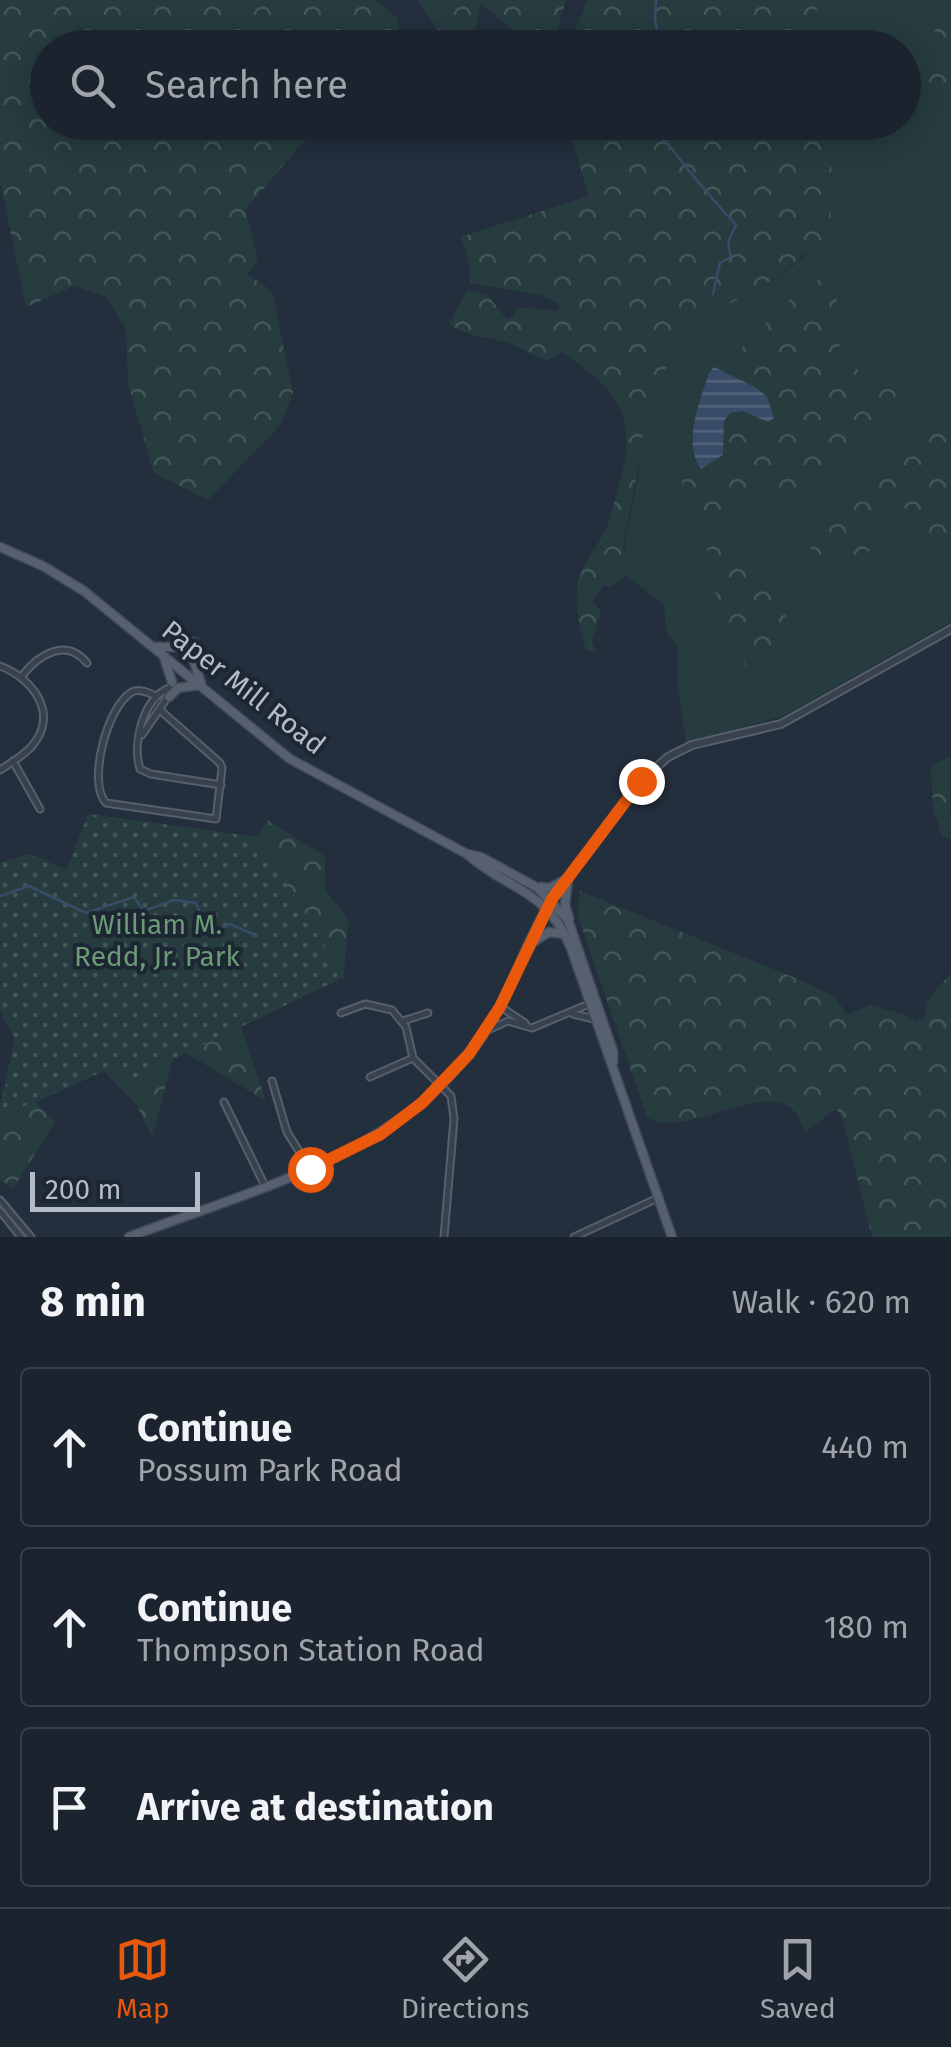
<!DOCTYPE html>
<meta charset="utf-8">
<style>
:root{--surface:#1b232e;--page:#242b36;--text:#f1f3f6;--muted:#a0a4aa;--line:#39404a;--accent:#ea580c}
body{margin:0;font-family:"Fira Sans",sans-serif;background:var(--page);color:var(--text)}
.scale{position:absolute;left:30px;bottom:25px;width:170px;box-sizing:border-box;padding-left:10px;border:5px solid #b4bcc9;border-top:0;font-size:28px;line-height:35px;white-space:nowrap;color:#b4bcc9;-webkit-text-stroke:8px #1d2633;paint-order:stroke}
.stop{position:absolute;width:30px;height:30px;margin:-22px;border:8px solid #ea580c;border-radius:50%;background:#fff}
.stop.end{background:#ea580c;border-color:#fff;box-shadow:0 2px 10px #0008}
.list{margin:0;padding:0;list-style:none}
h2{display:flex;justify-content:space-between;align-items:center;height:130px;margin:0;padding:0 40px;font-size:42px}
h2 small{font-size:32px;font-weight:400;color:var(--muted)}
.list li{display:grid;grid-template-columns:65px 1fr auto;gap:30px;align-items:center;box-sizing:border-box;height:160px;margin:0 20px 20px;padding:0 20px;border:2px solid var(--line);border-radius:10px}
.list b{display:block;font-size:38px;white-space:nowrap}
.list p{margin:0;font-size:32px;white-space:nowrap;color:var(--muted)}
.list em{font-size:32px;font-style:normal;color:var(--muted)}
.icon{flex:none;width:55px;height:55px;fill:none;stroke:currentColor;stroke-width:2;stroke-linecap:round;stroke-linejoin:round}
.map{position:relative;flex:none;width:951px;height:1237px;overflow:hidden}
.search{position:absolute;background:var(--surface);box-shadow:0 5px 25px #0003;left:30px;right:30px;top:30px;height:110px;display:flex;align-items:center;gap:25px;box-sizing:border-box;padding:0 35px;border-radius:55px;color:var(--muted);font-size:38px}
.sheet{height:670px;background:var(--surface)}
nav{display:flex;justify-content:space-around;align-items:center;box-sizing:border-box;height:140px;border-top:2px solid var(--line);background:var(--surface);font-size:28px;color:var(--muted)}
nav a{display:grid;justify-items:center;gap:5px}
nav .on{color:var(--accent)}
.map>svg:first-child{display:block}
</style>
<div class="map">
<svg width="951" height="1237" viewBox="0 0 951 1237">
<defs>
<pattern id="forest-crowns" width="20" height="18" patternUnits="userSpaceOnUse" patternTransform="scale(2.5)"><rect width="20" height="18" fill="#263c3f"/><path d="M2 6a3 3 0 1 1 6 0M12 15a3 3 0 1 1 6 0" fill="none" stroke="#435659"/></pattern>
<pattern id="park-dots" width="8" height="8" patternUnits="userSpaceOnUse" patternTransform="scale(2.5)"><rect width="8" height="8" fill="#263c3f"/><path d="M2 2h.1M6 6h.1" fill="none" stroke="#435659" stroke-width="1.8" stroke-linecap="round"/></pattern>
<pattern id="water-rules" width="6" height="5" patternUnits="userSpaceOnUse" patternTransform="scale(2.5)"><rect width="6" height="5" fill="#394c67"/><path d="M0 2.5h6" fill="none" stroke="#53647b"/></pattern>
</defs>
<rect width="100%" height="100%" fill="#242f3e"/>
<path fill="#263c3f" d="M 815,0 L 944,0 L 923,110 L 951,110 L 951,622 L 783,716 L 686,743 L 678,687 L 677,646 L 666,632 L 664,605 L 627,576 C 620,546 630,519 636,488 C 641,458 642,430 641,399 L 661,398 L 668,358 L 683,331 L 775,278 L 804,258 L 831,221 L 832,136 L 821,123 L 904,122 L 904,48 L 826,47 Z"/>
<g fill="url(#forest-crowns)">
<polygon points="0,0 376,0 397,18 402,47 48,48 48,122 320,123 245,210 258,260 247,274 272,291 293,393 281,424 208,500 154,473 128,383 126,329 106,297 74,286 26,307 0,180"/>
<polygon points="418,0 566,0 552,47 531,47 480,2 473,46 450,48"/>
<polygon points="587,0 815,0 826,47 569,47"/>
<path d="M 942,0 L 951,0 L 951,110 L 923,111 C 920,69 934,39 942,0 Z"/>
<path d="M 567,123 L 821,123 L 832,136 L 831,221 L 837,229 L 775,278 L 683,331 L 668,358 L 661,398 L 641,399 L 643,442 L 623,547 L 627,574 L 612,587 L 604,585 L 592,601 L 601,610 L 592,641 L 596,653 L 586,650 C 581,630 575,610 577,589 C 580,567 594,551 604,533 C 611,519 614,503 618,488 C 640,418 619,391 562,352 L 547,360 C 535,357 528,351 518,347 C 494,336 471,339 449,324 L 467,290 L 487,295 L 507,319 L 514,317 L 516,307 L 558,311 L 559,304 L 540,295 L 470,283 L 470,265 L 461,237 L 589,196 Z"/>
<path d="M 835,269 L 840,351 L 865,378 L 896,376 L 896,395 L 882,421 L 845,457 L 814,476 L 785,508 L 756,497 L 695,519 L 677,511 L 685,467 L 706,472 L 725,462 L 726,426 L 735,417 L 747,413 L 764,430 L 776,429 C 777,397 764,390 739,373 L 735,355 L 795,294 Z"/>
<polygon points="951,410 951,573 923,561 913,508 887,510 859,573 810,556 811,517"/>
<polygon points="727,531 748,552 794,629 782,653 755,685 734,643 729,622 706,573 708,532"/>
<polygon points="950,756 951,839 942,836 933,809 931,767"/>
<polygon points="88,814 258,837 267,820 325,856 325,890 348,919 344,977 241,1027 266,1101 186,1053 173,1059 152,1137 136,1104 104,1071 35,1102 55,1122 13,1189 0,1179 0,1105 15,1038 0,1011 0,863 29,854 67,870"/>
<path d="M 580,891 L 803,981 L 836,998 L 847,1015 L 870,1005 L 906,1015 L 917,1022 L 924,1016 L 927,1001 L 951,973 L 951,1237 L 872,1237 L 843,1121 L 836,1108 L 806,1132 C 802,1126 799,1116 794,1111 C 763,1079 683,1141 647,1117 L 577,913 Z"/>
</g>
<polygon fill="url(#park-dots)" points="88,814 258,837 344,977 130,1080 120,1064 0,1117 15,1038 0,1011 0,863 29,854 67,870"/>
<path fill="url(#water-rules)" d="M 714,367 L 757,388 L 767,397 L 774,418 L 768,422 L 743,411 L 730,413 L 724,421 L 723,455 L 701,469 C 682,443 700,401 709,373 Z"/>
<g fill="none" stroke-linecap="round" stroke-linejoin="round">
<g stroke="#394c67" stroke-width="2.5">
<polyline points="656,0 655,20 661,48"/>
<path d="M 650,122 C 654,133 664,138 671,148 C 692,175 713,200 736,225 L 728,242 L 731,257 L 720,263 L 713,294"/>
<polyline points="0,896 29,886 86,913 134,897 144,911 174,900 196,903 209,934 230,924 257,936"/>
</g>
<defs>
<g id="minor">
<path d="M 0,666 C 32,678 60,713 32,746 C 23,756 11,763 0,770"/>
<path d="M 22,676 C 38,655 66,637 87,663"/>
<path d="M 169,688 C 143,699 132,743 140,769 L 151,774 L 221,785"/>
<path d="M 156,696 C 149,693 140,688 132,692 C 107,706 87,783 106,803 L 216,819 L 222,768 L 220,763 L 161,711"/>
<polyline points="142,735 169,695"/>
<polyline points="13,761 40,809"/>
<polyline points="501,1007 525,1023"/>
<polyline points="341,1013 365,1004 392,1010 406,1027 413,1058 451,1096 454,1119 444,1237"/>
<polyline points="573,1014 594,1019"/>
<polyline points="403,1021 428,1013"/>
<polyline points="488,1030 508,1021 532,1028 589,1004"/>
<polyline points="370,1077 413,1058"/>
<polyline points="272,1081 287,1132 310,1169"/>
<polyline points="224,1102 265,1186"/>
<polyline points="0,1200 31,1237"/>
<polyline points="0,1211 21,1237"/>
<polyline points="574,1237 658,1198"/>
</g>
<polyline id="tertiary" points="552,899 641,781 668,757 692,745 781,724 951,629"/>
<g id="primary">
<path d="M 0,547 L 43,566 L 84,591 L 290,759 L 467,854 C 509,891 546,888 571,948 L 672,1237"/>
<polyline points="155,647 179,647 194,642"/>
<polyline points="190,649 201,683"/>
<polyline points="164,657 172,682"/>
<polyline points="169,697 178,688 200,685"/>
<polyline points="468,854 481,857 538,888 568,920 613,1051 613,1062"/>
<polyline points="568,878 565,905 569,918"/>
<polyline points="541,887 550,888 568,878"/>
<polyline points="532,943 549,932 563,934"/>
<path d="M 129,1237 C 259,1187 407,1154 487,1029 C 513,988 526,940 552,899"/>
</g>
</defs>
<use href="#minor" stroke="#565f6c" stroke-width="9"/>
<use href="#tertiary" stroke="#565f6c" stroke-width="10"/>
<use href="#primary" stroke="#414a57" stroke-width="11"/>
<use href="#minor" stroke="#38414e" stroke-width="5"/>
<use href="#tertiary" stroke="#38414e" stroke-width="6"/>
<use href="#primary" stroke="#56606e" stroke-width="8"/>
</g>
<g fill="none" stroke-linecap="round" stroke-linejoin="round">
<polyline stroke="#ea580c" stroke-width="12" points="310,1169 381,1134 422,1103 469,1054 500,1007 552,899 641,781"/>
</g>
<g text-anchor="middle" stroke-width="8" stroke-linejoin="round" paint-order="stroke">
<g font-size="28" fill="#b4bcc9" stroke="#1d2633">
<text transform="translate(244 687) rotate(38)" y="10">Paper Mill Road</text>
</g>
<g font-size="28" fill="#6b9a76" stroke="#1d2633">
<text x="157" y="934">William M.<tspan x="157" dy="32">Redd, Jr. Park</tspan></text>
</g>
</g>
</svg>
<div class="scale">200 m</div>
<div class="stop" style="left:310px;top:1169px"></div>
<div class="stop end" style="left:641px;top:781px"></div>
<div class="search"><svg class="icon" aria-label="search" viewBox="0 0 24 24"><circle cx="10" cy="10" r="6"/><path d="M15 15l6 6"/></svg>Search here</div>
</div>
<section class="sheet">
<h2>8 min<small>Walk · 620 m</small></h2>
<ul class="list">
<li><svg class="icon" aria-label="ahead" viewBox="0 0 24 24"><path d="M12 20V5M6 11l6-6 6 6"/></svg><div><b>Continue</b><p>Possum Park Road</p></div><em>440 m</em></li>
<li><svg class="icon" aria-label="ahead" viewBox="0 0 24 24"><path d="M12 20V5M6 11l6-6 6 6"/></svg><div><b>Continue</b><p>Thompson Station Road</p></div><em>180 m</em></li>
<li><svg class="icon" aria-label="arrive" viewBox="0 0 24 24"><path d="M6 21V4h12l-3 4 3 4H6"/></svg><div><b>Arrive at destination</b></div></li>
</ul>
</section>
<nav>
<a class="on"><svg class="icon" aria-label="map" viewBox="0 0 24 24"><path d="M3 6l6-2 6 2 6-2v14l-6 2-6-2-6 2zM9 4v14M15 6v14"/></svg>Map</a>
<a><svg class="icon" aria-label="directions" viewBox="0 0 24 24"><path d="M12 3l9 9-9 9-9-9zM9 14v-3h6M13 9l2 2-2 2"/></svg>Directions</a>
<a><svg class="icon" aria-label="saved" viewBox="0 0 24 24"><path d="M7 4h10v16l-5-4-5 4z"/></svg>Saved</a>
</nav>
